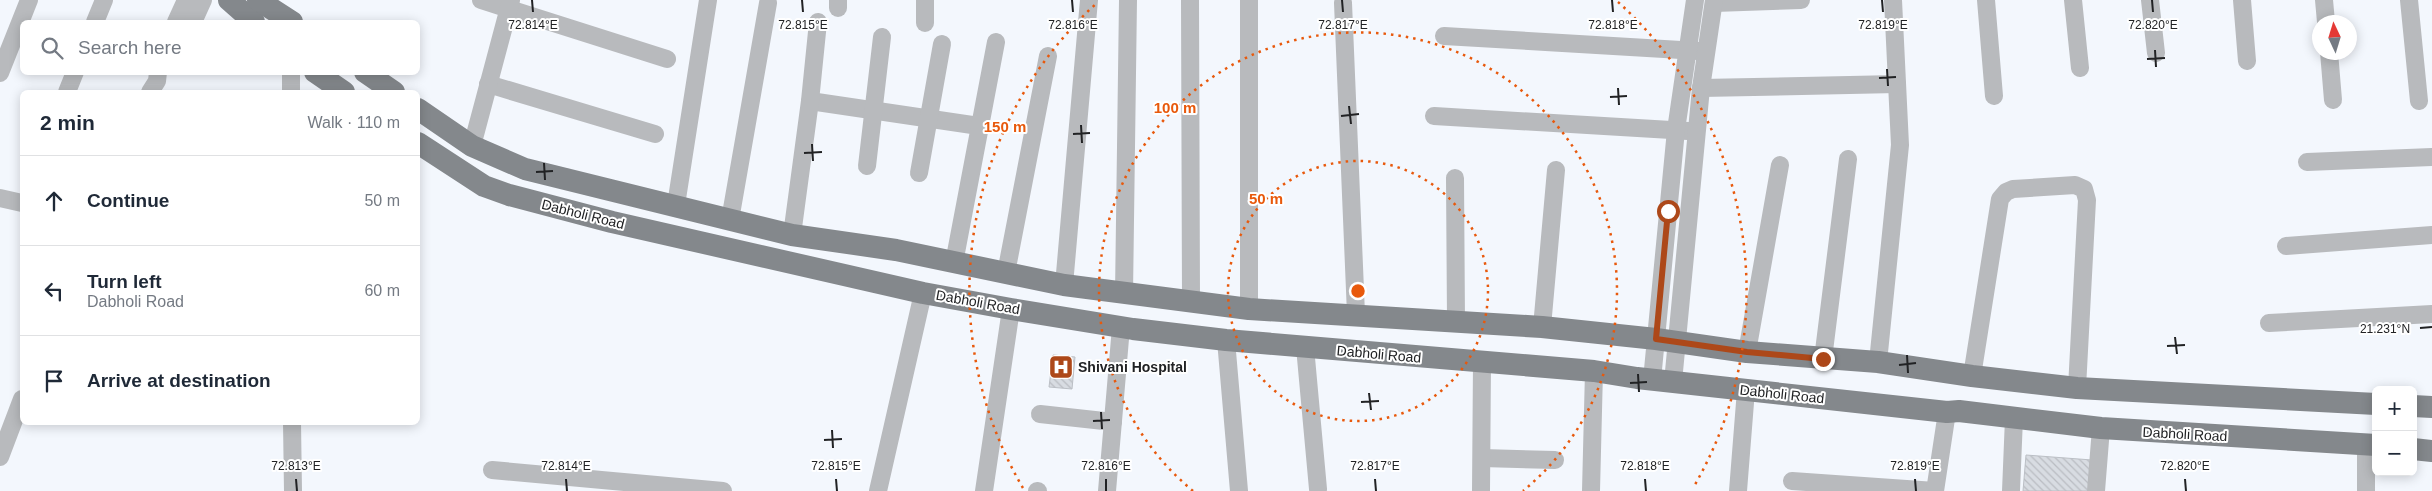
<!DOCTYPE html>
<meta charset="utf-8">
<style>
:root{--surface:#fff;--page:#f2f2f3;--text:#1f2937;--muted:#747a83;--line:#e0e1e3}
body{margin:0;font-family:Helvetica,sans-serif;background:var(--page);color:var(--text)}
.controls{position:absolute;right:15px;bottom:15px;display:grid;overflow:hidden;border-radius:8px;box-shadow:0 2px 12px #0003}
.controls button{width:45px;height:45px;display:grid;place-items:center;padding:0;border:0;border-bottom:1px solid var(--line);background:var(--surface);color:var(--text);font:25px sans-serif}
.compass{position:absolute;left:2312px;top:15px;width:45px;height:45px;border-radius:50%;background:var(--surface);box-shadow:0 2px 12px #0003;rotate:356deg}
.stop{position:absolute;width:15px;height:15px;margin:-11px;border:4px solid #ad4819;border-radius:50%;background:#fff}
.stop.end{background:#ad4819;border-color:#fff;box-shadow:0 1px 5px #0008}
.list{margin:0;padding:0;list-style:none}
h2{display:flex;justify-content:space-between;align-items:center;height:65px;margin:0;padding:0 20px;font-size:21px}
h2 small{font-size:16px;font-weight:400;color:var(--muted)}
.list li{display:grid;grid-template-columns:32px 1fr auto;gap:15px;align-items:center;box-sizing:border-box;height:90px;padding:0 20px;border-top:1px solid var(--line)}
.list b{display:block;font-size:19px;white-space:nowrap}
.list p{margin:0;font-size:16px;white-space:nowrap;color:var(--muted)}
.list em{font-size:16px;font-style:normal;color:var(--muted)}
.icon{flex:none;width:28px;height:28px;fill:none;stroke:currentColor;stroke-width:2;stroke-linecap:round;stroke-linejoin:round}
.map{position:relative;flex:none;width:2432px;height:491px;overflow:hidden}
.search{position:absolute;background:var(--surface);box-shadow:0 2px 12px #0003;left:20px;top:20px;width:400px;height:55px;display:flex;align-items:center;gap:12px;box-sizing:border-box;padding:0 18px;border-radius:8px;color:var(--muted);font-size:19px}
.panel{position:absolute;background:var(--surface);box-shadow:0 2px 12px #0003;left:20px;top:90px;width:400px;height:335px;border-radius:8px}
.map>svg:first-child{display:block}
</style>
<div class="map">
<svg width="2432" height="491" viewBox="0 0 2432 491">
<defs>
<pattern id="building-back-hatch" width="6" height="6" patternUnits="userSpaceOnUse" patternTransform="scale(1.25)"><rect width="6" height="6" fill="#d8dce2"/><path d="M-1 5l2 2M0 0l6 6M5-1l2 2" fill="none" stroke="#b9bcc2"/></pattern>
</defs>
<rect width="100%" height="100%" fill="#f3f7fd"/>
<g fill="url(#building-back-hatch)" stroke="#bbbfc5">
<polygon points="1053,355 1075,357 1072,389 1049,387"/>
<polygon points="2026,455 2092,460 2089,491 2023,491"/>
</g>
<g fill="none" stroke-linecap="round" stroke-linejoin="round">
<g stroke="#b8babd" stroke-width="18">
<polyline points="481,0 667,59"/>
<polyline points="925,0 925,23"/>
<polyline points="1190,0 1191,300"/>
<polyline points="1986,0 1994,96"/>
<polyline points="2073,0 2080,68"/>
<polyline points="2150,0 2156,53"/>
<polyline points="2242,0 2247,61"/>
<polyline points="2324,0 2326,22"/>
<polyline points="2409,0 2419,101"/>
<polyline points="1343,3 1356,314"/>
<polyline points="1714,3 1801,0"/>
<polyline points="838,8 838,0"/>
<polyline points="95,22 104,0"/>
<polyline points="176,22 186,0"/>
<polyline points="193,22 203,0"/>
<polyline points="1444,36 1698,51"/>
<polyline points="2329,52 2333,100"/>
<polyline points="291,72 291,92"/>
<polyline points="0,73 29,0"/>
<polyline points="488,84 655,134"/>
<polyline points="1701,88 1897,84"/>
<polyline points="67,92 75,72"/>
<polyline points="150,92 157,81 158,72"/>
<polyline points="810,101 979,126"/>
<polyline points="1434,116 1688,131"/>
<polyline points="472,146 511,0"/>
<polyline points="2307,162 2432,157"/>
<polyline points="867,166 882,37"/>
<polyline points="919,173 942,44"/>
<polyline points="1455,178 1456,321"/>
<polyline points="0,198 22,203"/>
<polyline points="676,205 708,0"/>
<polyline points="730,220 768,3"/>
<polyline points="792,235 810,101 818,22"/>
<polyline points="2286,246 2432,235"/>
<polyline points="954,263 996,42"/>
<polyline points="1006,273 1048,56"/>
<polyline points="1064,285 1089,0"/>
<polyline points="1124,294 1128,0"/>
<polyline points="1249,309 1249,0"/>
<polyline points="2269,323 2432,314"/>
<polyline points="1542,327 1556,170"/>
<polyline points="1226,340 1239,491"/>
<polyline points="1305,347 1318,489"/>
<polyline points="1747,352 1780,165"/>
<polyline points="1823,359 1848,159"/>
<polyline points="1878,362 1900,145 1893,0"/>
<polyline points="1972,376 2000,199 2006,192 2013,189 2075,185 2084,189 2087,200 2077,388"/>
<polyline points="1652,380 1676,130 1695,0"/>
<polyline points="1673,382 1701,88 1714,0"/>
<polyline points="1040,414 1113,422"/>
<polyline points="292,422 293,491"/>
<polyline points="0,457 22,399"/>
<polyline points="1482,458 1555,460"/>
<polyline points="492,470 723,491"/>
<polyline points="1792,481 1935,491"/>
<polyline points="878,491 923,293"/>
<polyline points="984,491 1011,309"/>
<polyline points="1037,491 1038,491"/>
<polyline points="1107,491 1121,327"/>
<polyline points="1481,491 1482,362"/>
<polyline points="1591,491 1594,371"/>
<polyline points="1738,491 1746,390"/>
<polyline points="1935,491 1947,412"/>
<polyline points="2011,491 2014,418"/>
<polyline points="2096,491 2101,428"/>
<polyline points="2366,491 2366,444"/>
</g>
<g stroke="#84888c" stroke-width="22">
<polyline points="229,0 254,22"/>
<polyline points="258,0 292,22"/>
<polyline points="315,72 344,92"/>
<polyline points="365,72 394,92"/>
<polyline points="418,109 472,146 525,169 792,235 896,250 1064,285 1249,309 1542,327 1656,339 1747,352 1878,362 1972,376 2077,388 2376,404"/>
<polyline points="418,143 484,186 509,195 612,222 923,293 1011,309 1133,329 1226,340 1594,371 1637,378 1947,412 1959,411 2101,428 2376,445"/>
<polyline points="2413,406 2432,407"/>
<polyline points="2413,449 2432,451"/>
</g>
</g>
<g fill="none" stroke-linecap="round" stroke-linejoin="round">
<polyline stroke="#ad4819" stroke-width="6" points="1668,211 1656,339 1747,352 1823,359"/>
</g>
<path fill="none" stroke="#212224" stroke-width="2" d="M 532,0 L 533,12M 802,0 L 803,12M 1072,0 L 1073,12M 1342,0 L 1343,12M 1612,0 L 1613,12M 1882,0 L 1883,12M 2152,0 L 2153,12M 2155,50 L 2156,67M 2147,59 L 2165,58M 1887,69 L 1888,86M 1879,78 L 1896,77M 1618,88 L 1619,105M 1610,97 L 1627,96M 1349,106 L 1351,124M 1341,116 L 1359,114M 1081,125 L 1082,143M 1073,134 L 1090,133M 812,144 L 813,161M 804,153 L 822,152M 544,163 L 545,180M 536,172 L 553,171M 2420,328 L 2432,327M 2175,337 L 2177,354M 2167,346 L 2185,345M 1907,355 L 1908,373M 1899,365 L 1916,363M 1638,374 L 1639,392M 1630,383 L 1647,382M 1369,393 L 1371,410M 1361,402 L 1379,401M 1101,412 L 1102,429M 1093,421 L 1110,420M 832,430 L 833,448M 824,440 L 842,439M 296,479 L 297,491M 566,479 L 567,491M 836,479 L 837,491M 1106,479 L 1106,491M 1375,479 L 1376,491M 1645,479 L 1646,491M 1915,479 L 1916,491M 2185,479 L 2186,491"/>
<g fill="none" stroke="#e8590c" stroke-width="2.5" stroke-dasharray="2.5 5">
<circle cx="1358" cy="291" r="130"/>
<path d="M1193 491A259 259 0 1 1 1523 491"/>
<path d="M1023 488A389 389 0 0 1 1098 2M1618 2A389 389 0 0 1 1693 488"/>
</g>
<defs>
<symbol id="hospital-square" viewBox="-11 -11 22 22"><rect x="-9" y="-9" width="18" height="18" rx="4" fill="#ad4819" stroke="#fff"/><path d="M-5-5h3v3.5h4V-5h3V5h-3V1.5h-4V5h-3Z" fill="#fff"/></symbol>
</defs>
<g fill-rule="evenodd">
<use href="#hospital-square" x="1047" y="353" width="28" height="28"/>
</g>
<g text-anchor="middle" stroke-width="4" stroke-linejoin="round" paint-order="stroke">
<g font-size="14" fill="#212224" stroke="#fff">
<text transform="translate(583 214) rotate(14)" y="5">Dabholi Road</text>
<text transform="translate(978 302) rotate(10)" y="5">Dabholi Road</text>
<text transform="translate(1379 354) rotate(5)" y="5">Dabholi Road</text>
<text transform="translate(1782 394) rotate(6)" y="5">Dabholi Road</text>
<text transform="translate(2185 434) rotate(3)" y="5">Dabholi Road</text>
</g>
<g font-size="14" font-weight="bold" fill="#212224" stroke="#fff" text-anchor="start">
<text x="1078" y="372">Shivani Hospital</text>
</g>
</g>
<g font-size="12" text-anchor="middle" fill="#212224" stroke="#fff" stroke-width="4" stroke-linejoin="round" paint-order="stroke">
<text x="533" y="29">72.814°E</text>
<text x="803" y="29">72.815°E</text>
<text x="1073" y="29">72.816°E</text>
<text x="1343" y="29">72.817°E</text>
<text x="1613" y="29">72.818°E</text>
<text x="1883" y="29">72.819°E</text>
<text x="2153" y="29">72.820°E</text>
<text x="2385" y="333">21.231°N</text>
<text x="296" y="470">72.813°E</text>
<text x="566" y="470">72.814°E</text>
<text x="836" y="470">72.815°E</text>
<text x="1106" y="470">72.816°E</text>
<text x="1375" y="470">72.817°E</text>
<text x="1645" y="470">72.818°E</text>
<text x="1915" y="470">72.819°E</text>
<text x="2185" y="470">72.820°E</text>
</g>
<circle cx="1358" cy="291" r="8" fill="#e8590c" stroke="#fff" stroke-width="2.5"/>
<g font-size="15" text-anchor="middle" font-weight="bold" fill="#e8590c" stroke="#fff" stroke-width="4" stroke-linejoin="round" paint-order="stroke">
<text x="1175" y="113">100 m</text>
<text x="1005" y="132">150 m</text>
<text x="1266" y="204">50 m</text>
</g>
</svg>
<div class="controls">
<button>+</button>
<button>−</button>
</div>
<svg class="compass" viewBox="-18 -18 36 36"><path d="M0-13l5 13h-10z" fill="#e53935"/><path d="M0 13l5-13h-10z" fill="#747a83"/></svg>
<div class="stop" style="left:1668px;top:211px"></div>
<div class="stop end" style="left:1823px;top:359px"></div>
<div class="search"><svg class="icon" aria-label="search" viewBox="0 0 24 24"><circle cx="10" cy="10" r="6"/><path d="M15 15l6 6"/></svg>Search here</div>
<section class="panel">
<h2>2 min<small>Walk · 110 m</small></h2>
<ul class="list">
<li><svg class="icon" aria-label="ahead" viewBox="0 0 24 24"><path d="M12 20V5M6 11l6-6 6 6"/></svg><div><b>Continue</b></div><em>50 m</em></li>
<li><svg class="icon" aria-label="left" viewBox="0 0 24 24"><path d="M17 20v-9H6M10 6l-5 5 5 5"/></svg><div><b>Turn left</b><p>Dabholi Road</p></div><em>60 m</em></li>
<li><svg class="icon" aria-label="arrive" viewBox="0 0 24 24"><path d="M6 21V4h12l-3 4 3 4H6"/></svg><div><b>Arrive at destination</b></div></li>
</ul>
</section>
</div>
